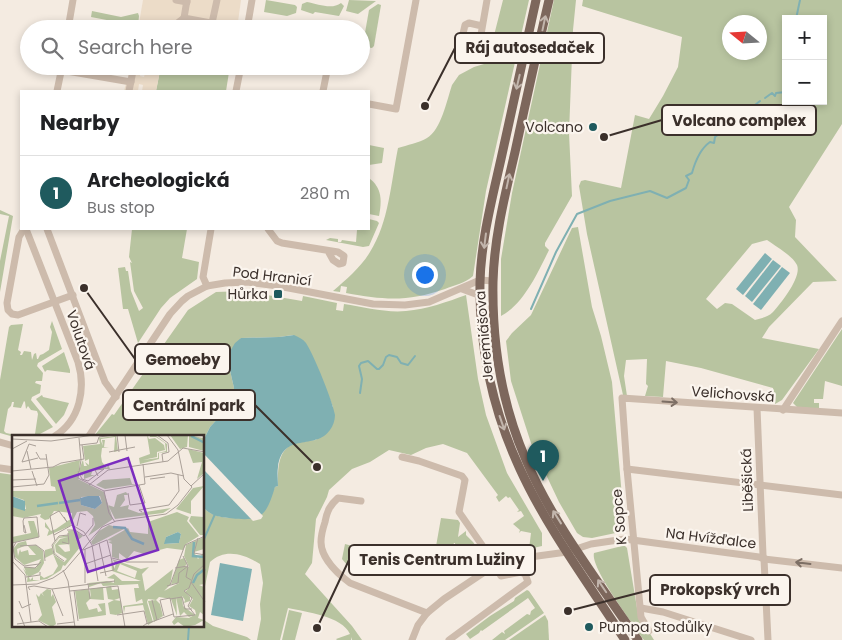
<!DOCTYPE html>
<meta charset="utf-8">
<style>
:root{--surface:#fff;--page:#f6f6f6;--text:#202124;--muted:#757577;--line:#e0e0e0;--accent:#1f5a5e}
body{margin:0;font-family:Poppins,sans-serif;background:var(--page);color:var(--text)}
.controls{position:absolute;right:15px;top:15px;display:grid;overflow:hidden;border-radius:0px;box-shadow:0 2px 8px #0003}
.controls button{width:45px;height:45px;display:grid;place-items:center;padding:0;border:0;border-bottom:1px solid var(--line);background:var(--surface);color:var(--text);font:25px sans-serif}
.compass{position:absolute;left:722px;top:15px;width:45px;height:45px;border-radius:50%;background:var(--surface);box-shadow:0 2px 8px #0003;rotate:288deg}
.you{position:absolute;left:424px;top:274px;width:18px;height:18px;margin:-12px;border:4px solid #fff;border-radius:50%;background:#1a73e8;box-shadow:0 0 0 8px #1a73e833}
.badge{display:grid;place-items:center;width:32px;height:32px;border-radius:50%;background:var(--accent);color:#fff;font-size:16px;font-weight:700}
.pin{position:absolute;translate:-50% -41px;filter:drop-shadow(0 1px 2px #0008)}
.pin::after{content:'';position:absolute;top:26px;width:18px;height:15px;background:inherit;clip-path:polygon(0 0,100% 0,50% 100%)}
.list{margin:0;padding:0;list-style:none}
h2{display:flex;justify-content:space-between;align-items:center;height:65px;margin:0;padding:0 20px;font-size:21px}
h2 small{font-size:16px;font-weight:400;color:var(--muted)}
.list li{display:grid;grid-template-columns:32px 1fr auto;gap:15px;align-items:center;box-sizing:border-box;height:75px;padding:0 20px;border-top:1px solid var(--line)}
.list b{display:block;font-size:19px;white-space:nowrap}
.list p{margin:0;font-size:16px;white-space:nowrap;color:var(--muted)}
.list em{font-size:16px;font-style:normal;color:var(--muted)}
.icon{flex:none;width:28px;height:28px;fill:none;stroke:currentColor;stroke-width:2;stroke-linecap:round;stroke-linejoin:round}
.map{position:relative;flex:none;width:842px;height:640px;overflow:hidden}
.search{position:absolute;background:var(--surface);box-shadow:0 2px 8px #0003;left:20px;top:20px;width:350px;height:55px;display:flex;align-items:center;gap:12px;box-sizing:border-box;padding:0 18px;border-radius:28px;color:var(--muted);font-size:19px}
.panel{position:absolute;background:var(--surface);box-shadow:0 2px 8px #0003;left:20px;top:90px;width:350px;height:140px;border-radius:0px}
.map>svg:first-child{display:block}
</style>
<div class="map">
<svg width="842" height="640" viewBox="0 0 842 640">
<rect width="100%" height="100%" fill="#f4ebe1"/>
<g fill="#b8c4a0" fill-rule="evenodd">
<polygon points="266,0 295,5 297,7 296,13 287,16 264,12"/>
<polygon points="349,0 376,1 358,14 346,11"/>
<path d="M 503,0 L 529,0 L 486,191 L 473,276 C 465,283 455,285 445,289 C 408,302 384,300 346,293 L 347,287 L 341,286 L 340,292 L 333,291 C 347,279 361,267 370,252 C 389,222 391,182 398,148 C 407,145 419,143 427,138 C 441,130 447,100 452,85 L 459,75 L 474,67 L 484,64 L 489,55 Z"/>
<path d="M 554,0 L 576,0 L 573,30 L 569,133 L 572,196 L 545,243 L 545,246 L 549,250 C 538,272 524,304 501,316 L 501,259 L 512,193 Z"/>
<path d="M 583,0 L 842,0 L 842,124 L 789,207 L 796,220 L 795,237 L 837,281 L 813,282 L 769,327 L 762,338 L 819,349 L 782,400 L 775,404 L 773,388 L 701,368 L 666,361 L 663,397 L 645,396 L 648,386 L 646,384 L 647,359 L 626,360 L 624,376 L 627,396 L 623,395 L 587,234 L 579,186 L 581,181 L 585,180 L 621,188 L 635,115 L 649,119 L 663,96 L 678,67 L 682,37 L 582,6 ZM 786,19 L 823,19 L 823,101 L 786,101 ZM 730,22 L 760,22 L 760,52 L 730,52 ZM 767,240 C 775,246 792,255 797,265 C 802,277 781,303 773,312 C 768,317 762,318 755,320 L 732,304 L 725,303 L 717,309 L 706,299 L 752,244 Z"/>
<path d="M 307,2 C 318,4 332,10 341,3 L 344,6 L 339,16 L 315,12 L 313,14 L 301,10 L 302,4 Z"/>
<polygon points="378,4 381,5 374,46 372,48 365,47 363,44 369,10"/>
<polygon points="92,11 121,17 138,13 139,16 138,26 91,17"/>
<polygon points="161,66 230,66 226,91 156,91"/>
<polygon points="369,145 384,148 382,163 369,165"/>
<path d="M 369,178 C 382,188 382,200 379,216 L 369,214 Z"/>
<polygon points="0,210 13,216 0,292 0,261 9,216 0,214"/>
<polygon points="369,219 377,221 379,223 369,246 363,247 326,240 330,238 338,239 338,242 341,242 342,240 356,242 357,230 349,229 369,229"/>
<polygon points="578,227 592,307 601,336 612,382 625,531 592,538 583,537 577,533 559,502 531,443 511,381 506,341 512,333 531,315 572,228"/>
<polygon points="132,229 187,229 182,258 199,262 197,279 170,298 161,308 138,343 128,309 123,309 118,268 125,267 126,271 128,271 131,291 139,311 143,308 134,291 130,262 132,263 129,257"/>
<path d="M 244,291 L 302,301 L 303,296 L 337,303 L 336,310 L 343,311 L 344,304 C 364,307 386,313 406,311 C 427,309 447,302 466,295 L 478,379 L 486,415 L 507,473 L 542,533 L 542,546 L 520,551 L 518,546 L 529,549 L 531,533 L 521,531 L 519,533 L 520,530 L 513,524 L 524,516 L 521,511 L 517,512 L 519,510 L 510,497 L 508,498 L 506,496 L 499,502 L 496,497 L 498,495 L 467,453 L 443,444 L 426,448 L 411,455 L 389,450 L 370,462 L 352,469 L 329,490 L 327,497 L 316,519 L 312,563 L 305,574 L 352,626 L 362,640 L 352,640 L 351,637 L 351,640 L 337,640 L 336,639 L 350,634 C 342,616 306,612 288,608 L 280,640 L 257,640 L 261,619 L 260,604 L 263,583 L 260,564 C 244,554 225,548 210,562 L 204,591 L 204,508 C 216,522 243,517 260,517 L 275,487 L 278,486 C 278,470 277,450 295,443 C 301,441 309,441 316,440 L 333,407 L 326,390 L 293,335 L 279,337 L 241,338 L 229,366 L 234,388 L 232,403 L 210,427 L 204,439 L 204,436 L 94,436 L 112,414 L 114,415 L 188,310 L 216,292 Z"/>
<polygon points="52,321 62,349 38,363 37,366 43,373 42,381 36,381 35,383 41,385 40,393 32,397 31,400 53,427 38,435 35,434 38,414 37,411 31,410 28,406 26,409 25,402 24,401 21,408 13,407 14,402 12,402 11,406 8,409 4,431 6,433 21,436 14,437 0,433 0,380 9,327 11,325 23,324 18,350 21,352 20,355 22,355 24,351 31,352 32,360 34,354 36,353 37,359 38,359 40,355 43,354 49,350 52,332 50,327"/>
<polygon points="842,329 842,386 825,381 823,399 814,399 814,403 819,403 819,409 797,407 793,403"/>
<polygon points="64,352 70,370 70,373 47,370 45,372 42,366"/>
<polygon points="42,395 43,397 69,403 64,415 56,424 36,399"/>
<polygon points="0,473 14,475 14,626 204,626 204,620 213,626 247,637 251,640 0,640"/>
<path d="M 441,518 L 458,520 L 460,523 L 458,537 L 466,531 L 466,535 L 473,542 L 485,560 L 462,573 L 432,569 ZM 454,543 L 455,543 L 455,547 L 462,549 L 462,552 L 467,553 L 465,565 L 455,563 L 454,567 L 452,567 L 452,563 L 445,561 L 445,558 L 440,557 L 442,546 L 452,547 Z"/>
<polygon points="345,544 360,548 364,552 361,568 347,565 342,559"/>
<path d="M 622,546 L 625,546 L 627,548 L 639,620 L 646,633 L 649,632 L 654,640 L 644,640 C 634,625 590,568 594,553 Z"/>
<polygon points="527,590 529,591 544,613 505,640 492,640 502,632 505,634 504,631 527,614 530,615 531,611 535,608 528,598 482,631 481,630 479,633 470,639 466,634 490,616 514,601 515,598"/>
<polygon points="289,610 302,613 295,640 282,640"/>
<polygon points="545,615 548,621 549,640 509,640"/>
</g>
<g fill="#ecdcc8">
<polygon points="143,0 241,0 237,29 138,29"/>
<polygon points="131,66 142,66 140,76 144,77 147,66 161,66 156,91 142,91 143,85 139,84 138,91 124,91"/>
</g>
<g fill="#7fb0b2">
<polygon points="765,253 772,259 743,295 736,289"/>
<polygon points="773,260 781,266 752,302 745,296"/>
<polygon points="782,267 790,273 761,310 753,304"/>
<path d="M 294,335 C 298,337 303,339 306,343 C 314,355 333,402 335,415 C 335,420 333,426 330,430 C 315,451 283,431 278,467 C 277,473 278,480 278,486 L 275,487 C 266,517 261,522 229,518 C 220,517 211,516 204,508 L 204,439 L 210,427 L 232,403 L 234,388 L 229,366 L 229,353 L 235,343 L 241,338 L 279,337 Z"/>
<polygon points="220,563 252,569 243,621 211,615"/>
</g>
<polygon fill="#f4ebe1" points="204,454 263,516 261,519 253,521 204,470"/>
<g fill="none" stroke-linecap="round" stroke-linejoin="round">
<g stroke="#7fb0b2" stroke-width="2">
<polyline points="796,19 800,0"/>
<polyline points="765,98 772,93 775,96 776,93 786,92"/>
<path d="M 531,309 L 556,252 L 577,214 L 610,201 L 650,191 L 667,198 L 686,188 L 689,180 L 686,176 L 692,173 C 695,162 700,149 710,142 L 714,143 L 715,137 L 719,134 L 720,125 L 724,124 L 726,117 L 733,117 L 737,113 L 739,115 L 745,112 L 749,106 L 755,105 L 760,101"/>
<polyline points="360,393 362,379 359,366 361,363 368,361 377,369 379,369 383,365 386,357 389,355 397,357 401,363 408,365 415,356"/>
<polyline points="204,539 215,514"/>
<polyline points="188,640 189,626"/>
</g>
<g stroke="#cdbbac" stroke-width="7">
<polyline points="176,0 187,2"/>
<polyline points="187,0 184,18 216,24"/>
<polyline points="482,26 469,23 465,25 460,47 463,52 472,54 477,51 479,46 487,0"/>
<polyline points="171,28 184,18"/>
<polyline points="68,29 73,0"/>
<polyline points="140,29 140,28"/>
<polyline points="216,29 212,23 217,0"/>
<polyline points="247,29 252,0"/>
<polyline points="61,70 131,82"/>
<polyline points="57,91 62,67"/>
<polyline points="129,91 134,66"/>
<polyline points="236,91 241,66"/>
<polyline points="323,91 328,66"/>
<polyline points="369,104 396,109 416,0"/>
<polyline points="24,229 19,237 7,303 8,310 12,314 18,315 73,295"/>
<path d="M 26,229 L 78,362 C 86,389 80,420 55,436"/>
<polyline points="47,229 105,382 116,397"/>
<polyline points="268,229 277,241 282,243 338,252 344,256 343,263 339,264 333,260 328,251"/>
<polyline points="207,286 203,277 211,229"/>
<polyline points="462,289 481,296"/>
<polyline points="757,408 763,555 764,559 768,640"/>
<polyline points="783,410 842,321"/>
<polyline points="89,436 170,314 182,301 188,296 207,286 225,283 247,282 278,286 373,304 405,305 429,302 480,280 493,281"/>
<polyline points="0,442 14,446"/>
<polyline points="402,457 419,461 462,476 465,480 459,512 491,558 501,576 521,572 525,574 528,582 449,640"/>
<polyline points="0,468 14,470"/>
<polyline points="627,469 842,495"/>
<path d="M 361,501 L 338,498 C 330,505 327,511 325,522 C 323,528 321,535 321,542 C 321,558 338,574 350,583 L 427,613"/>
<polyline points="641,608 663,612 751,640"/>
<polyline points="649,631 641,617 627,469 622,398 842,413"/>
<polyline points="412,640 418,625 427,613 444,599 495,565 508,560 567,552 591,544 625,539 759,557 764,559 842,568"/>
</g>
<g stroke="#7d675c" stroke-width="9">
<path d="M 536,0 C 524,53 513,106 501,159 C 492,199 481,241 480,282 C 479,347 493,411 520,469 C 548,530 589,584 625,640"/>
<path d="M 549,0 C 537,51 526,101 515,152 C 505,195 494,238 493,282 C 492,342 502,405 526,460 C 552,522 600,584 638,640"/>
</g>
</g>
<defs><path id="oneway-shaft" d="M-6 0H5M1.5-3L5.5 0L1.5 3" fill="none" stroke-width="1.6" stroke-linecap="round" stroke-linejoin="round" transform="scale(1.25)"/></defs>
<g stroke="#c2b5ac">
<use href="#oneway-shaft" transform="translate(544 23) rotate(-78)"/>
<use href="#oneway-shaft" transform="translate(518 82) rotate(103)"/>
<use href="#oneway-shaft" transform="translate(508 181) rotate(-78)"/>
<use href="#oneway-shaft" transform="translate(485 241) rotate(97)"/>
<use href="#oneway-shaft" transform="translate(502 423) rotate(71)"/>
<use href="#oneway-shaft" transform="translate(557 517) rotate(-122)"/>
<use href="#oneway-shaft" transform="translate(602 586) rotate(-124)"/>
</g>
<g stroke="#7d6f65">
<use href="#oneway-shaft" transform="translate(670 402) rotate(4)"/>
<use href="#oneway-shaft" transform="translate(803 563) rotate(-173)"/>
</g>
<g fill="#1f5a5e" stroke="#fbf5ee" stroke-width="2">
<circle cx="593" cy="127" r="5"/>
<rect x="273" y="289" width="10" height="10" rx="2.5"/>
<circle cx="589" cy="627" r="5"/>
</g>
<g text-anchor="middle" stroke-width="4.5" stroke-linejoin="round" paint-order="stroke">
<g font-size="14" fill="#3b302b" stroke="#fbf5ee" text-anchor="end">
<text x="583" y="132">Volcano</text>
<text x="268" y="299">Hůrka</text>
<text x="599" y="632" text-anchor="start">Pumpa Stodůlky</text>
</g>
<g font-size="14" fill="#3b302b" stroke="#fbf5ee">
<text transform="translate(272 276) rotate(7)" y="5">Pod Hranicí</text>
<text transform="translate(484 336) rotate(-95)" y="5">Jeremiášova</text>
<text transform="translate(81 340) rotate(71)" y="5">Volutová</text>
<text transform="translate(733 394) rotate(4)" y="5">Velichovská</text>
<text transform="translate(747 480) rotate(-92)" y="5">Liběšická</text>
<text transform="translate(619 517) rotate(-95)" y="5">K Sopce</text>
<text transform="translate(711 538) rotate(7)" y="5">Na Hvížďalce</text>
</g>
</g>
<g transform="translate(12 435)">
<rect width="192" height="192" fill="#f4ebe1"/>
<path d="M 135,0 L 137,4 L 143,3 L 152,10 L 153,15 L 145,17 L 145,22 L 131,25 L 146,23 L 146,18 L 154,16 L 153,8 L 144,2 L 138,2 L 138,0 L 144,1 L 155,9 L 155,17 L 147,18 L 147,24 L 128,29 L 127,23 L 138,19 ZM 158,0 L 176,0 L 175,12 L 168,14 ZM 177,0 L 191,3 L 192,16 L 177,12 ZM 104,1 L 106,16 L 102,17 L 103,2 L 89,4 L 89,6 L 91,11 L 90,5 L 93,5 L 92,12 L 97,12 L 90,13 L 89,21 L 90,27 L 95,33 L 96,29 L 98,34 L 81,34 L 79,40 L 83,40 L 72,44 L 72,39 L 70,41 L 67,36 L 70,27 L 71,25 L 72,31 L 75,31 L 73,27 L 77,30 L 77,24 L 73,26 L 71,11 L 88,9 L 87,3 ZM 176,14 L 192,18 L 192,38 L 185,44 L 190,27 L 181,28 ZM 68,25 L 66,44 L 92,57 L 101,84 L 76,101 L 83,90 L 81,81 L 75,76 L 65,77 L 58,91 L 35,101 L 37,95 L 33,92 L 33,87 L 39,96 L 44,94 L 60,83 L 60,78 L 42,76 L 37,84 L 33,85 L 28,82 L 29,79 L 11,83 L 0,81 L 0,72 L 14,74 L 12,65 L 0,61 L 1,56 L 44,56 L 43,52 L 39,51 L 37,33 ZM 88,61 L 90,68 L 83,74 L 69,70 L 69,62 ZM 118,43 L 120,49 L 126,49 L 93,54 L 84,50 L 91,45 ZM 192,51 L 179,66 L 179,79 L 164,74 L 181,53 ZM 114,57 L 116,60 L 112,60 L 113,65 L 108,72 L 117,70 L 116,74 L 127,78 L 159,73 L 151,78 L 103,84 L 96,70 L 102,72 L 105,60 ZM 165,77 L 177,82 L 175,86 L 187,101 L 174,109 L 171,115 L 155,113 L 132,119 L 122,116 L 115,124 L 107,118 L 107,124 L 100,122 L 100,109 L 96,107 L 100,106 L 95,105 L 116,93 L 118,97 L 136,99 L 136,87 ZM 166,97 L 169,99 L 167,108 L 153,109 L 154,102 ZM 179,81 L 192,82 L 192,100 L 188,100 L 177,86 ZM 16,86 L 22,86 L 27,102 L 0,108 L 0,102 L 19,98 ZM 97,90 L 112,94 L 81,110 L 79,107 L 87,96 ZM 62,95 L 71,101 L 65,106 L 69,111 L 53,131 L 51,130 L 49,135 L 35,144 L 15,147 L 16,139 L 15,142 L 11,133 L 14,137 L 12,132 L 24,133 L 29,124 L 12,130 L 3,122 L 1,114 L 6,108 L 14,106 L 15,110 L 5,114 L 6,121 L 8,114 L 9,117 L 16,115 L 17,120 L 24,120 L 16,111 L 24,110 L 31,116 L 32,128 L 27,137 L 17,142 L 18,145 L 21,142 L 21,145 L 28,145 L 28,140 L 32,143 L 41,139 L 46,131 L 41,119 L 33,123 L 33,115 L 40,113 L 42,120 L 52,127 L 55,124 L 44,117 L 43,110 L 48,104 L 56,102 L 47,103 L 42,110 L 43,118 L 48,122 L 42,118 L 41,110 L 47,102 L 56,100 L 57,109 L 46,110 L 53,117 L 58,116 L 56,96 ZM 192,102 L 192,114 L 182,117 L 186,124 L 193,116 L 192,149 L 187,150 L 192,152 L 192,180 L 188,177 L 186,183 L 192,185 L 183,190 L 173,192 L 166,187 L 162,190 L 160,187 L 164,182 L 177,183 L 184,179 L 183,175 L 177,171 L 181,164 L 173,157 L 177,153 L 172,156 L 178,162 L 178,166 L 172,168 L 173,165 L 170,161 L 171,171 L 183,180 L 177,182 L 172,177 L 168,181 L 164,162 L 165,181 L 159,164 L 147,162 L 144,165 L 148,169 L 151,181 L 145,185 L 140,166 L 145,185 L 142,187 L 136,166 L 144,165 L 136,164 L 135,167 L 141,187 L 136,190 L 131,170 L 113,172 L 112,178 L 111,171 L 131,168 L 130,164 L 124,167 L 122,153 L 127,153 L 126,149 L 91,151 L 89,148 L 77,152 L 77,148 L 95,146 L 102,148 L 102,144 L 95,143 L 102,139 L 110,146 L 129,146 L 100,136 L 99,124 L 102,134 L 104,129 L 100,124 L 129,134 L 137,132 L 130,139 L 133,156 L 161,134 L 158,150 L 152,156 L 167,148 L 159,149 L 167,125 L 172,123 L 175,129 L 172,132 L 177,132 L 172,121 L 174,110 ZM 108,129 L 125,136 L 123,143 L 105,136 ZM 99,151 L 100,155 L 107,154 L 108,163 L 102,165 L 109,166 L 110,178 L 104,180 L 98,179 L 96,168 L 102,165 L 96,164 L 94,152 ZM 91,152 L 92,165 L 78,164 L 74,168 L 77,175 L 85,173 L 86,177 L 90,176 L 86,169 L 93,168 L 94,180 L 67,184 L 63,156 L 76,154 L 79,163 L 78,154 ZM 35,154 L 39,155 L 39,162 L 41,159 L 44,167 L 40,172 L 44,189 L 40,192 L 26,185 L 30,180 L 24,159 L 27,162 L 29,158 L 32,161 L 30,158 Z" fill="#b8c4a0" fill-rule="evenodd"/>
<path d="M 0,61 L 13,66 L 13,76 L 0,72 ZM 76,61 L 87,61 L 90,68 L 83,74 L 69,70 L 68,63 ZM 166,97 L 169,99 L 167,108 L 152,109 L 154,102 Z" fill="#7fb0b2"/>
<path fill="none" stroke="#7fb0b2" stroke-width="2.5" d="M 179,1 L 193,8M 47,68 L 68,65M 25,71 L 46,68M 101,92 L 113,93 L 120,104 L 132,109M 182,107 L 181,121 L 193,122M 181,148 L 185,140 L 193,134"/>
<path fill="none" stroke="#aaa098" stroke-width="1" d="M 105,0 L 107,17M 113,0 L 115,16M 145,0 L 156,8 L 157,17 L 150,19 L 151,27M 155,0 L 166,15 L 172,44 L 180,52M 67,3 L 69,25 L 66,43 L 92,56 L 97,78 L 103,87M 0,4 L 39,6 L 82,0M 68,10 L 85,8 L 87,2 L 102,0M 24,11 L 17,9 L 10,27 L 26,23M 0,14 L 15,6M 15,16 L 19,34M 24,17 L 28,24 L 35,24M 97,17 L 123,12M 0,36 L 41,32 L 49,28 L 72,24 L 70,10M 20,36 L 25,51M 66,36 L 70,44 L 76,46 L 92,34M 86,41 L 83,35 L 92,34M 133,42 L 159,38 L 172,41M 138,44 L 153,42M 0,45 L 24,44M 77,50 L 96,35 L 156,26 L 171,13 L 193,17M 179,51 L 193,38M 0,52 L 32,49 L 37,40 L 34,19M 92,56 L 133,49 L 131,29M 116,58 L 118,70 L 133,68 L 127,50M 130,77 L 127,75 L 157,70 L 167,56 L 166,40M 65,91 L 68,78 L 74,80M 55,95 L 63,95 L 72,101 L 81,90 L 81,83M 42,100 L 60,90 L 72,97 L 80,110 L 86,146M 186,103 L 182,118 L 193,120M 43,106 L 38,81 L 47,76 L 55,87 L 52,82M 4,107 L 1,113 L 3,124 L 12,131 L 27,129M 50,107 L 57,109 L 56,98M 0,108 L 27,102 L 25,82 L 12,83 L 11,86 L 12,97 L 14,98 L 12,90M 87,108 L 94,141M 8,111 L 24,110 L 32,116 L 33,126M 73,114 L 73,148M 71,115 L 95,105 L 102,135 L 88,138M 100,123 L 115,127 L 146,127M 0,126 L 13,140 L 19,187M 52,126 L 42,119 L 40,110 L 47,101 L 56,100M 73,129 L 99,120M 176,131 L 174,142 L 179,145M 12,132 L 23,133 L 29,127M 163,133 L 176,131 L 171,121M 51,135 L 56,146 L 63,192M 14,142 L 28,140 L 28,137M 179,147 L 193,167M 76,148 L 78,164M 0,150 L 25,149 L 41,143 L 53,135 L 90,92 L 104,86 L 154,79 L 166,70 L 180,52M 158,150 L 173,110 L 193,101M 155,151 L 166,148 L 167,138 L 176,131M 40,154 L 51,181M 18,155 L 16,152 L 22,151 L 40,154 L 103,146M 62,155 L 66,186M 58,156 L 106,151 L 113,192M 158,164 L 170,162 L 173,174 L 180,174M 140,165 L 145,185M 7,166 L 10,173 L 19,169M 7,177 L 13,192M 105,180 L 132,176 L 135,188 L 130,192M 152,181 L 148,165 L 158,163 L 162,182 L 183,180 L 176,171 L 180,163 L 172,156 L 177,153 L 182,139 L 193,129M 5,189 L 27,186 L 36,192M 45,189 L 62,187M 134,189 L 161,179"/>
<path fill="#7b2cbf" fill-opacity="0.15" stroke="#7b2cbf" stroke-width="2.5" d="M 116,23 L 146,115 L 76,137 L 47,46 Z"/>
<rect width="192" height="192" fill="none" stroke="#3b302b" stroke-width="2.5"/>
</g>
<path fill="none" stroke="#3b302b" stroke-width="2" d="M425 106L455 48M604 137L662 120M84 288L135 359M317 467L255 405M317 628L349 560M568 611L650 590"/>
<g fill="#3b302b" stroke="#fbf5ee" stroke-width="2">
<circle cx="425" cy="106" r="5"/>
<circle cx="604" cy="137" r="5"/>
<circle cx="84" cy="288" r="5"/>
<circle cx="317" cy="467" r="5"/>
<circle cx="317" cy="628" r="5"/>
<circle cx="568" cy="611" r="5"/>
</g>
<g fill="#fbf5ee" stroke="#3b302b" stroke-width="2">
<rect x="455" y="33" width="149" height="30" rx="5"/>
<rect x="662" y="105" width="154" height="30" rx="5"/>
<rect x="135" y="344" width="95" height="30" rx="5"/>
<rect x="123" y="390" width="132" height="30" rx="5"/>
<rect x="349" y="545" width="186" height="30" rx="5"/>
<rect x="650" y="575" width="140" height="30" rx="5"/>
</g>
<g font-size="15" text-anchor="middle" font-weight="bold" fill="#3b302b">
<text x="530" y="53">Ráj autosedaček</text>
<text x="739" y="126">Volcano complex</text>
<text x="183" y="365">Gemoeby</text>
<text x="189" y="411">Centrální park</text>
<text x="442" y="565">Tenis Centrum Lužiny</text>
<text x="720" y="595">Prokopský vrch</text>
</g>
</svg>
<div class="controls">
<button>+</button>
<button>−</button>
</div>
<svg class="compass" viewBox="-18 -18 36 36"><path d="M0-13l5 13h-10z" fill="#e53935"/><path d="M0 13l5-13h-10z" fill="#757577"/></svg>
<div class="you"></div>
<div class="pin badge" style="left:543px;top:481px">1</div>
<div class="search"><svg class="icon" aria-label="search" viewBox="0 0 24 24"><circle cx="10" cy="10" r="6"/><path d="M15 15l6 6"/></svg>Search here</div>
<section class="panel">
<h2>Nearby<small></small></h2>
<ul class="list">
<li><span class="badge">1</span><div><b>Archeologická</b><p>Bus stop</p></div><em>280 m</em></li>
</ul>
</section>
</div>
